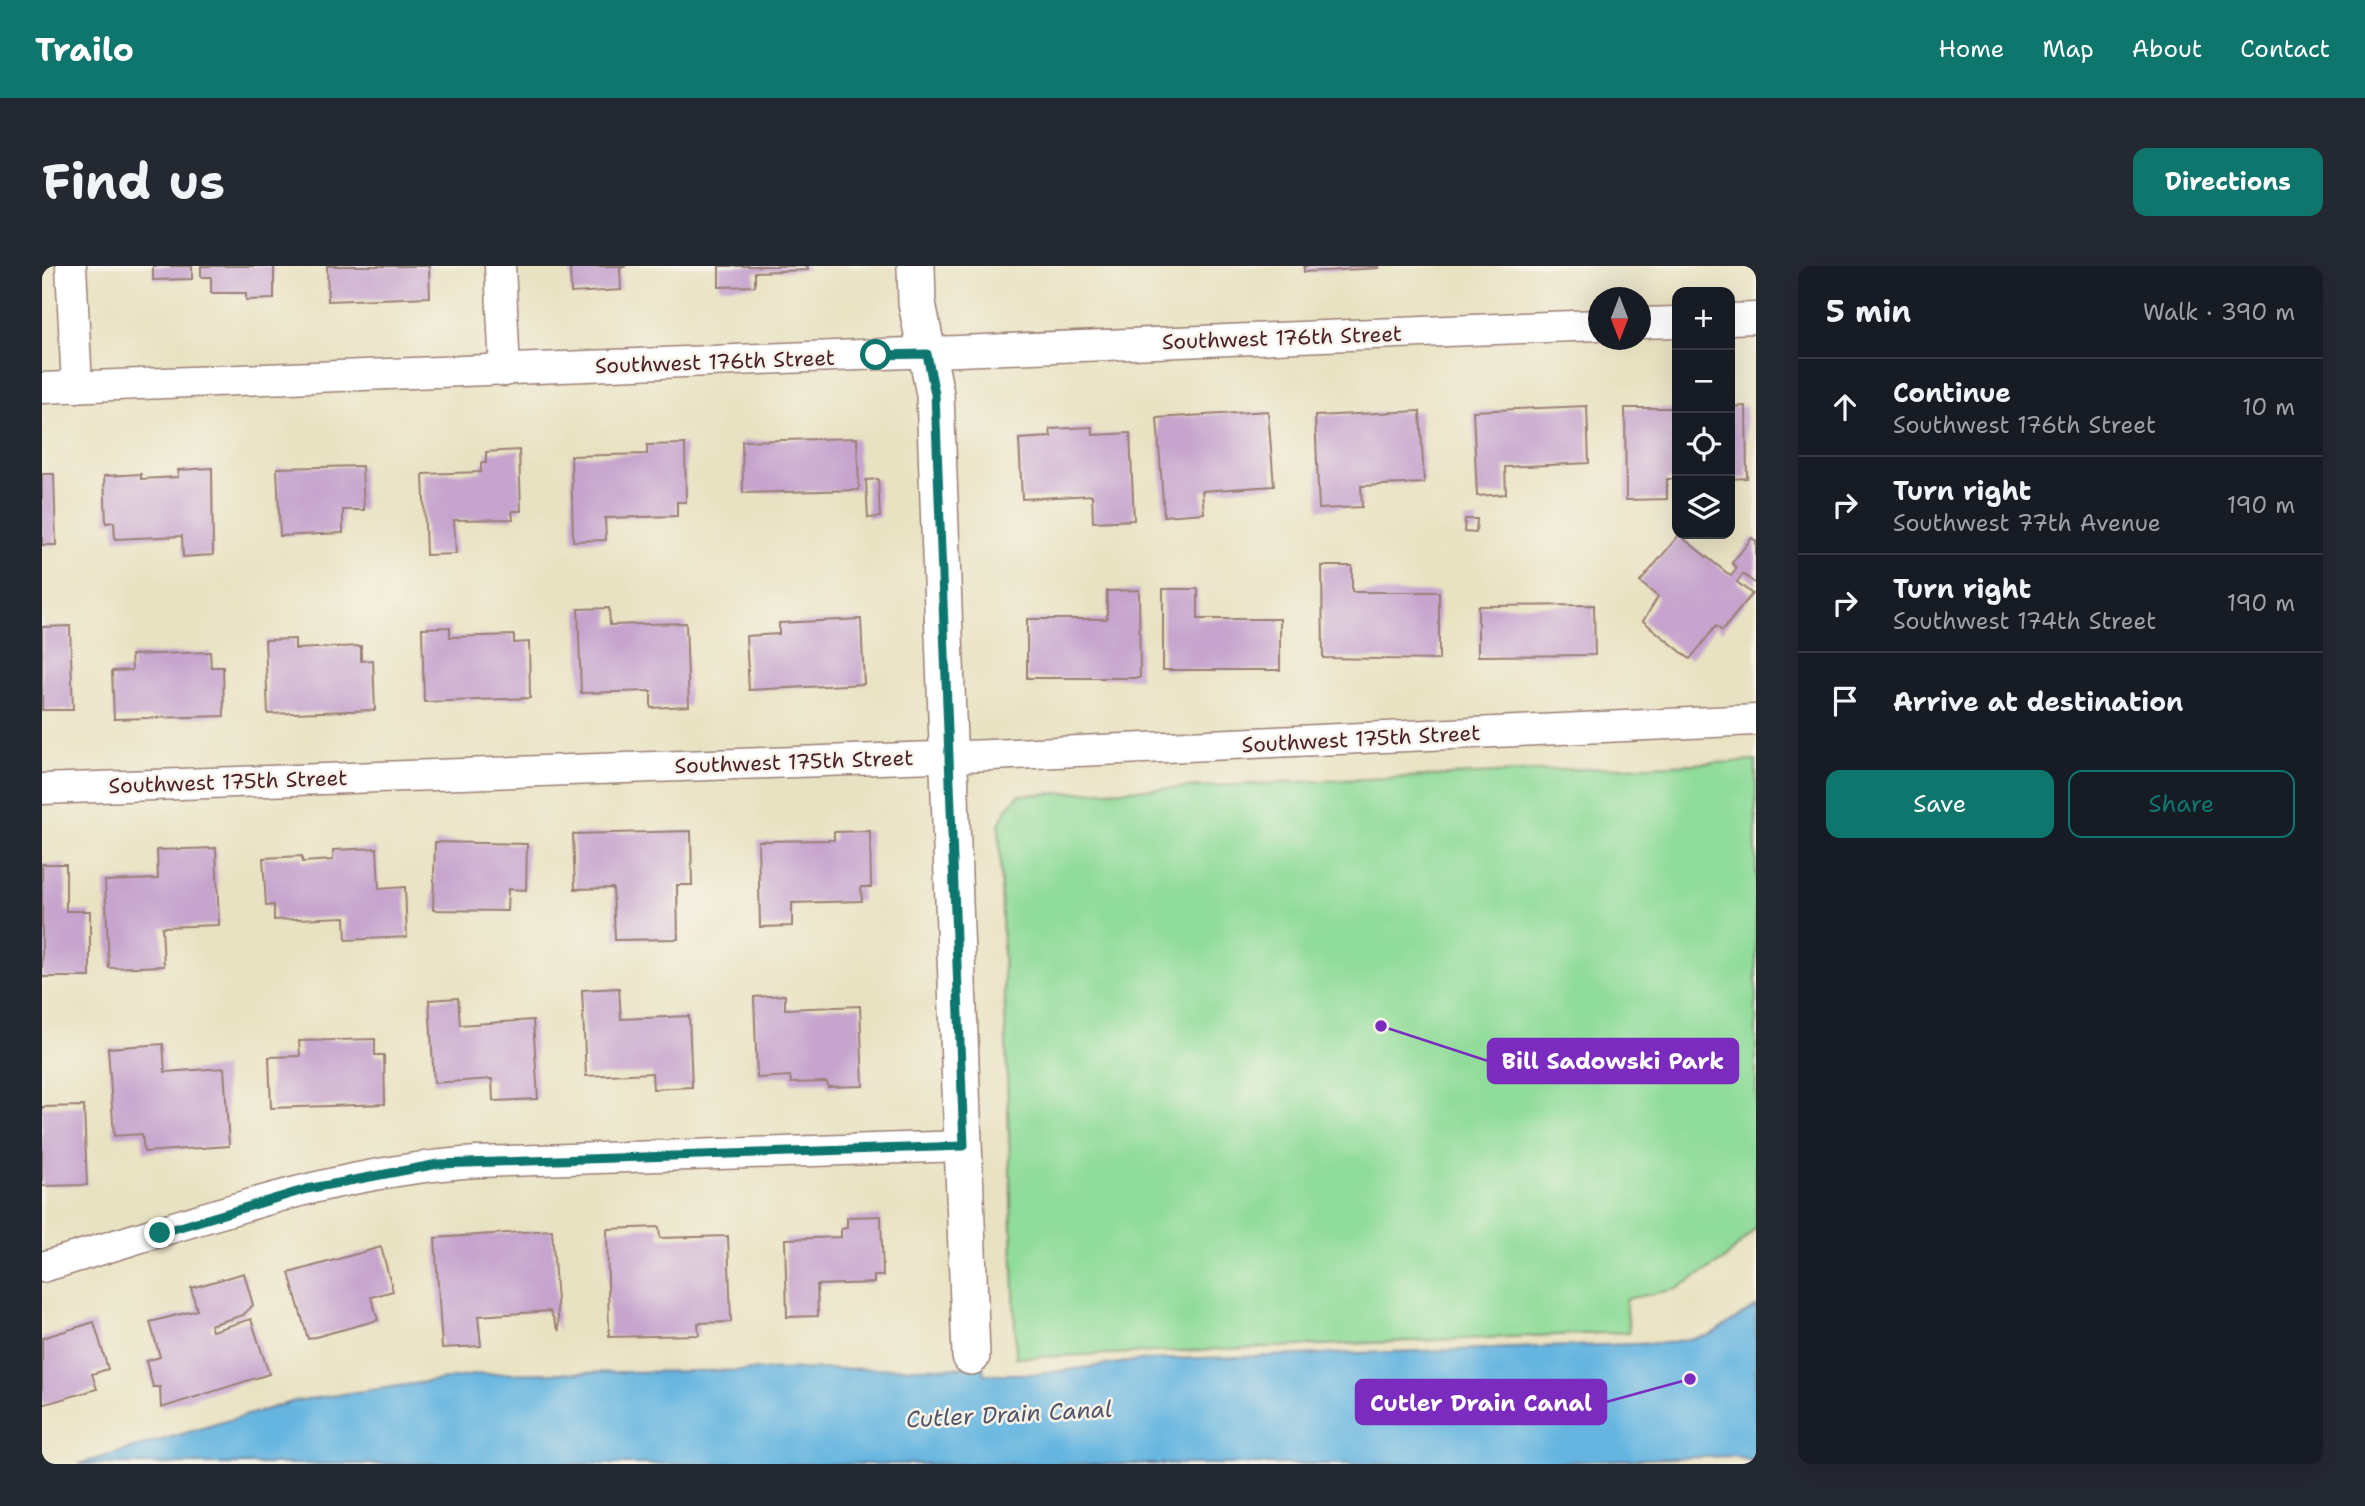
<!DOCTYPE html>
<meta charset="utf-8">
<style>
:root{--surface:#171b24;--page:#242831;--text:#f1f3f6;--muted:#9ea1a6;--line:#363941;--accent:#0f766e}
body{margin:0;font-family:"Shantell Sans",sans-serif;background:var(--page);color:var(--text)}
.controls{position:absolute;right:21px;top:21px;display:grid;overflow:hidden;border-radius:14px;box-shadow:0 7px 28px #0002}
.controls button{width:63px;height:63px;display:grid;place-items:center;padding:0;border:0;border-bottom:2px solid var(--line);background:var(--surface);color:var(--text);font:35px sans-serif}
.compass{position:absolute;left:1546px;top:21px;width:63px;height:63px;border-radius:50%;background:var(--surface);box-shadow:0 7px 28px #0002;rotate:180deg}
.stop{position:absolute;width:21px;height:21px;margin:-16px;border:5px solid #0f766e;border-radius:50%;background:#fff}
.stop.end{background:#0f766e;border-color:#fff;box-shadow:0 2px 7px #0008}
.list{margin:0;padding:0;list-style:none}
h2{display:flex;justify-content:space-between;align-items:center;height:91px;margin:0;padding:0 28px;font-size:30px}
h2 small{font-size:23px;font-weight:400;color:var(--muted)}
.list li{display:grid;grid-template-columns:46px 1fr auto;gap:21px;align-items:center;box-sizing:border-box;height:98px;padding:0 28px;border-top:2px solid var(--line)}
.list b{display:block;font-size:26px;white-space:nowrap}
.list p{margin:0;font-size:23px;white-space:nowrap;color:var(--muted)}
.list em{font-size:23px;font-style:normal;color:var(--muted)}
.actions{display:flex;gap:14px;padding:21px 28px}
.actions a{flex:1;padding:16px 0;border:2px solid var(--accent);border-radius:14px;text-align:center;font-size:24px;color:var(--accent)}
.actions .main{background:var(--accent);color:#fff}
.icon{flex:none;width:38px;height:38px;fill:none;stroke:currentColor;stroke-width:2;stroke-linecap:round;stroke-linejoin:round}
.map{position:relative;flex:none;width:1714px;height:1198px;overflow:hidden;border-radius:14px}
header{display:flex;align-items:center;gap:42px;box-sizing:border-box;height:98px;padding:0 35px;background:var(--accent);color:#fff}
header strong{font-size:33px}
nav{display:flex;gap:38px;margin-inline-start:auto;font-size:24px}
.intro{display:flex;align-items:center;justify-content:space-between;box-sizing:border-box;height:168px;padding:0 42px}
h1{margin:0;font-size:49px}
.button{padding:18px 32px;border-radius:14px;background:var(--accent);color:#fff;font-size:24px;font-weight:700}
main{display:flex;gap:42px;padding:0 42px}
aside{flex:1;background:var(--surface);border-radius:14px;box-shadow:0 7px 28px #0002}
.map>svg:first-child{display:block}
</style>
<header>
<strong>Trailo</strong>
<nav><a>Home</a><a>Map</a><a>About</a><a>Contact</a></nav>
</header>
<div class="intro"><h1>Find us</h1><a class="button">Directions</a></div>
<main>
<div class="map">
<svg width="1714" height="1198" viewBox="0 0 1714 1198">
<rect width="100%" height="100%" fill="#f7f3e8"/>
<filter id="ink" filterUnits="userSpaceOnUse"><feTurbulence type="fractalNoise" baseFrequency=".0143" numOctaves="2"/><feDisplacementMap in="SourceGraphic" scale="14" xChannelSelector="R" yChannelSelector="G"/><feConvolveMatrix kernelMatrix="1 2 1 2 8 2 1 2 1" color-interpolation-filters="sRGB"/></filter>
<filter id="wash" filterUnits="userSpaceOnUse"><feTurbulence type="fractalNoise" baseFrequency=".00686" numOctaves="4" result="noise"/><feDisplacementMap in="SourceGraphic" scale="28" xChannelSelector="R" yChannelSelector="G"/><feGaussianBlur stdDeviation="1.57" result="paint"/><feColorMatrix in="noise" values="0 0 0 0 0 0 0 0 0 0 0 0 0 0 0 0 0 1.4 0 .05"/><feComposite in="paint" operator="in"/></filter>
<g filter="url(#wash)">
<rect width="100%" height="100%" fill="#e9e2c2"/>
<polygon fill="#90dc9a" stroke="#6d7e62" stroke-width="2" points="1714,495 1714,962 1681,995 1634,1023 1584,1033 1587,1066 974,1092 957,558 966,541 977,529"/>
<polygon fill="#65b5e0" stroke="#586a86" stroke-width="2" points="1714,1040 1714,1196 1691,1190 1466,1198 37,1198 253,1135 439,1108 941,1101 942,1108 996,1108 1100,1094 1624,1077 1668,1069"/>
<g id="blocks">
<g fill="#c6a4ce">
<polygon points="111,0 150,0 150,13 111,14"/>
<polygon points="159,0 232,0 232,33 204,34 204,27 169,27 169,11 159,11"/>
<polygon points="285,0 387,0 388,31 286,35"/>
<polygon points="528,0 584,0 578,2 579,24 529,27"/>
<polygon points="677,0 766,0 766,4 713,6 713,20 677,21"/>
<polygon points="1262,0 1337,0 1337,2 1262,6"/>
<polygon points="1545,140 1547,197 1463,201 1464,228 1435,230 1431,145"/>
<polygon points="1704,140 1705,212 1688,213 1688,141"/>
<polygon points="1583,142 1635,142 1635,213 1625,213 1625,233 1584,234"/>
<polygon points="1226,145 1232,220 1160,225 1162,247 1122,250 1115,152"/>
<polygon points="1378,145 1382,217 1319,220 1320,241 1277,243 1273,150"/>
<polygon points="1050,161 1051,169 1088,167 1092,254 1051,256 1050,229 980,233 977,173 1009,171 1008,163"/>
<polygon points="815,172 817,224 701,227 700,175"/>
<polygon points="643,178 644,236 635,236 635,250 563,252 564,274 531,275 529,190 605,188 605,179"/>
<polygon points="477,184 479,245 470,245 471,253 412,254 414,288 384,289 381,208 439,206 439,197 444,197 444,186"/>
<polygon points="320,200 322,244 301,244 301,267 238,270 235,202"/>
<polygon points="170,202 171,289 141,291 140,270 73,273 72,256 64,257 62,210 99,208 99,213 136,211 136,204"/>
<polygon points="0,208 12,208 14,279 0,279"/>
<polygon points="836,213 838,251 826,252 824,214"/>
<polygon points="1423,253 1435,253 1434,267 1422,266"/>
<polygon points="1637,269 1689,310 1695,302 1690,297 1710,272 1714,275 1714,318 1701,308 1695,316 1710,328 1680,365 1674,360 1648,393 1601,355 1616,331 1598,316"/>
<polygon points="1280,300 1310,300 1310,326 1397,326 1397,394 1281,392"/>
<polygon points="1121,323 1156,323 1156,353 1238,353 1238,404 1121,404"/>
<polygon points="1097,324 1098,412 985,412 985,353 1065,353 1065,325"/>
<polygon points="1552,339 1553,389 1436,390 1436,340"/>
<polygon points="567,342 568,359 644,357 647,440 609,442 609,425 539,427 536,343"/>
<polygon points="819,353 822,418 707,424 704,370 737,368 737,357"/>
<polygon points="28,360 31,444 0,444 0,361"/>
<polygon points="408,361 408,371 472,369 472,377 487,376 488,432 382,436 380,362"/>
<polygon points="253,373 253,383 319,380 319,395 331,394 333,444 226,448 223,374"/>
<polygon points="168,386 169,401 181,401 182,450 72,453 70,405 90,404 89,389"/>
<polygon points="649,565 650,619 635,619 636,673 573,674 571,622 533,623 531,568"/>
<polygon points="828,565 829,621 819,621 820,635 750,637 750,660 718,661 716,575 792,574 792,566"/>
<polygon points="393,576 485,578 484,624 466,623 465,645 391,644"/>
<polygon points="174,582 177,659 120,661 122,700 67,702 63,615 116,613 115,584"/>
<polygon points="335,582 337,623 363,621 365,671 304,674 303,651 232,654 232,639 224,640 221,592 260,590 260,596 291,594 291,584"/>
<polygon points="0,598 24,598 24,645 48,645 48,711 0,711"/>
<polygon points="577,722 579,753 647,750 650,821 611,823 610,807 544,810 540,724"/>
<polygon points="743,729 743,743 818,740 821,820 786,821 785,816 749,817 748,810 715,812 712,731"/>
<polygon points="416,732 418,759 491,754 496,833 451,835 450,813 392,817 387,734"/>
<polygon points="333,773 333,789 342,789 343,838 229,842 227,791 258,790 257,775"/>
<polygon points="121,778 123,806 182,802 187,880 102,886 100,868 72,870 66,782"/>
<polygon points="42,840 45,919 0,920 0,841"/>
<polygon points="839,950 841,1010 832,1010 832,1017 775,1019 776,1050 745,1051 743,973 799,971 799,963 805,962 805,951"/>
<polygon points="617,961 618,972 686,970 689,1056 656,1057 657,1069 567,1071 565,963"/>
<polygon points="510,964 517,1065 508,1045 436,1050 439,1080 400,1082 393,972"/>
<polygon points="339,981 351,1025 329,1031 336,1054 266,1073 247,1007"/>
<polygon points="202,1007 211,1039 201,1049 168,1059 170,1065 209,1053 227,1108 119,1142 118,1121 111,1121 104,1095 118,1091 108,1056 155,1044 149,1022"/>
<polygon points="52,1056 66,1103 50,1108 55,1123 0,1139 0,1072"/>
</g>
</g>
</g>
<g filter="url(#ink)">
<use href="#blocks" fill-opacity="0" stroke="#9a8076" stroke-width="2"/>
<g fill="none" stroke-linecap="round" stroke-linejoin="round">
<defs>
<g id="minor">
<polyline points="29,0 35,121"/>
<polyline points="458,0 463,105"/>
<polyline points="1688,53 1714,52"/>
<polyline points="1598,57 1635,56"/>
<polyline points="0,122 1556,59"/>
<polyline points="0,523 949,489 1714,454"/>
<path d="M 0,1001 C 143,960 285,905 435,896 L 922,880"/>
</g>
<polyline id="tertiary" points="874,0 875,37 893,128 929,1090"/>
</defs>
<use href="#minor" stroke="#9a8076" stroke-width="33"/>
<use href="#tertiary" stroke="#9a8076" stroke-width="40"/>
<use href="#minor" stroke="#fff" stroke-width="30"/>
<use href="#tertiary" stroke="#fff" stroke-width="37"/>
</g>
</g>
<g fill="none" stroke-linecap="round" stroke-linejoin="round" filter="url(#ink)">
<polyline stroke="#0f766e" stroke-width="9" points="118,967 265,923 396,898 922,880 893,128 885,88 834,89"/>
</g>
<g text-anchor="middle" stroke-width="5" stroke-linejoin="round" paint-order="stroke">
<g font-size="21" fill="#4a1f2b" stroke="#f7f3e8">
<text transform="translate(1240 72) rotate(-2)" y="7">Southwest 176th Street</text>
<text transform="translate(673 96) rotate(-2)" y="7">Southwest 176th Street</text>
<text transform="translate(1319 473) rotate(-3)" y="7">Southwest 175th Street</text>
<text transform="translate(752 496) rotate(-2)" y="7">Southwest 175th Street</text>
<text transform="translate(186 516) rotate(-2)" y="7">Southwest 175th Street</text>
</g>
<g font-size="23" font-style="italic" fill="#53546a" stroke="#f7f3e8">
<text transform="translate(967 1148) rotate(-3)" y="8">Cutler Drain Canal</text>
</g>
</g>
<path fill="none" stroke="#7b2cbf" stroke-width="2.5" d="M1339 760L1446 795M1648 1113L1564 1136"/>
<g fill="#7b2cbf" stroke="#f7f3e8" stroke-width="2.5">
<circle cx="1339" cy="760" r="7"/>
<circle cx="1648" cy="1113" r="7"/>
</g>
<g fill="#7b2cbf" stroke="#7b2cbf" stroke-width="2.5">
<rect x="1446" y="773" width="250" height="44" rx="7"/>
<rect x="1314" y="1114" width="250" height="44" rx="7"/>
</g>
<g font-size="23" text-anchor="middle" font-weight="bold" fill="#fff">
<text x="1571" y="803">Bill Sadowski Park</text>
<text x="1439" y="1145">Cutler Drain Canal</text>
</g>
</svg>
<div class="controls">
<button>+</button>
<button>−</button>
<button><svg class="icon" aria-label="locate" viewBox="0 0 24 24"><circle cx="12" cy="12" r="6"/><path d="M12 2v4M12 18v4M2 12h4M18 12h4"/></svg></button>
<button><svg class="icon" aria-label="layers" viewBox="0 0 24 24"><path d="M12 4l9 5-9 5-9-5zM3 14l9 5 9-5"/></svg></button>
</div>
<svg class="compass" viewBox="-18 -18 36 36"><path d="M0-13l5 13h-10z" fill="#e53935"/><path d="M0 13l5-13h-10z" fill="#9ea1a6"/></svg>
<div class="stop" style="left:834px;top:89px"></div>
<div class="stop end" style="left:118px;top:967px"></div>
</div>
<aside>
<h2>5 min<small>Walk · 390 m</small></h2>
<ul class="list">
<li><svg class="icon" aria-label="ahead" viewBox="0 0 24 24"><path d="M12 20V5M6 11l6-6 6 6"/></svg><div><b>Continue</b><p>Southwest 176th Street</p></div><em>10 m</em></li>
<li><svg class="icon" aria-label="right" viewBox="0 0 24 24"><path d="M7 20v-9h11M14 6l5 5-5 5"/></svg><div><b>Turn right</b><p>Southwest 77th Avenue</p></div><em>190 m</em></li>
<li><svg class="icon" aria-label="right" viewBox="0 0 24 24"><path d="M7 20v-9h11M14 6l5 5-5 5"/></svg><div><b>Turn right</b><p>Southwest 174th Street</p></div><em>190 m</em></li>
<li><svg class="icon" aria-label="arrive" viewBox="0 0 24 24"><path d="M6 21V4h12l-3 4 3 4H6"/></svg><div><b>Arrive at destination</b></div></li>
</ul>
<div class="actions"><a class="main">Save</a><a>Share</a></div>
</aside>
</main>
